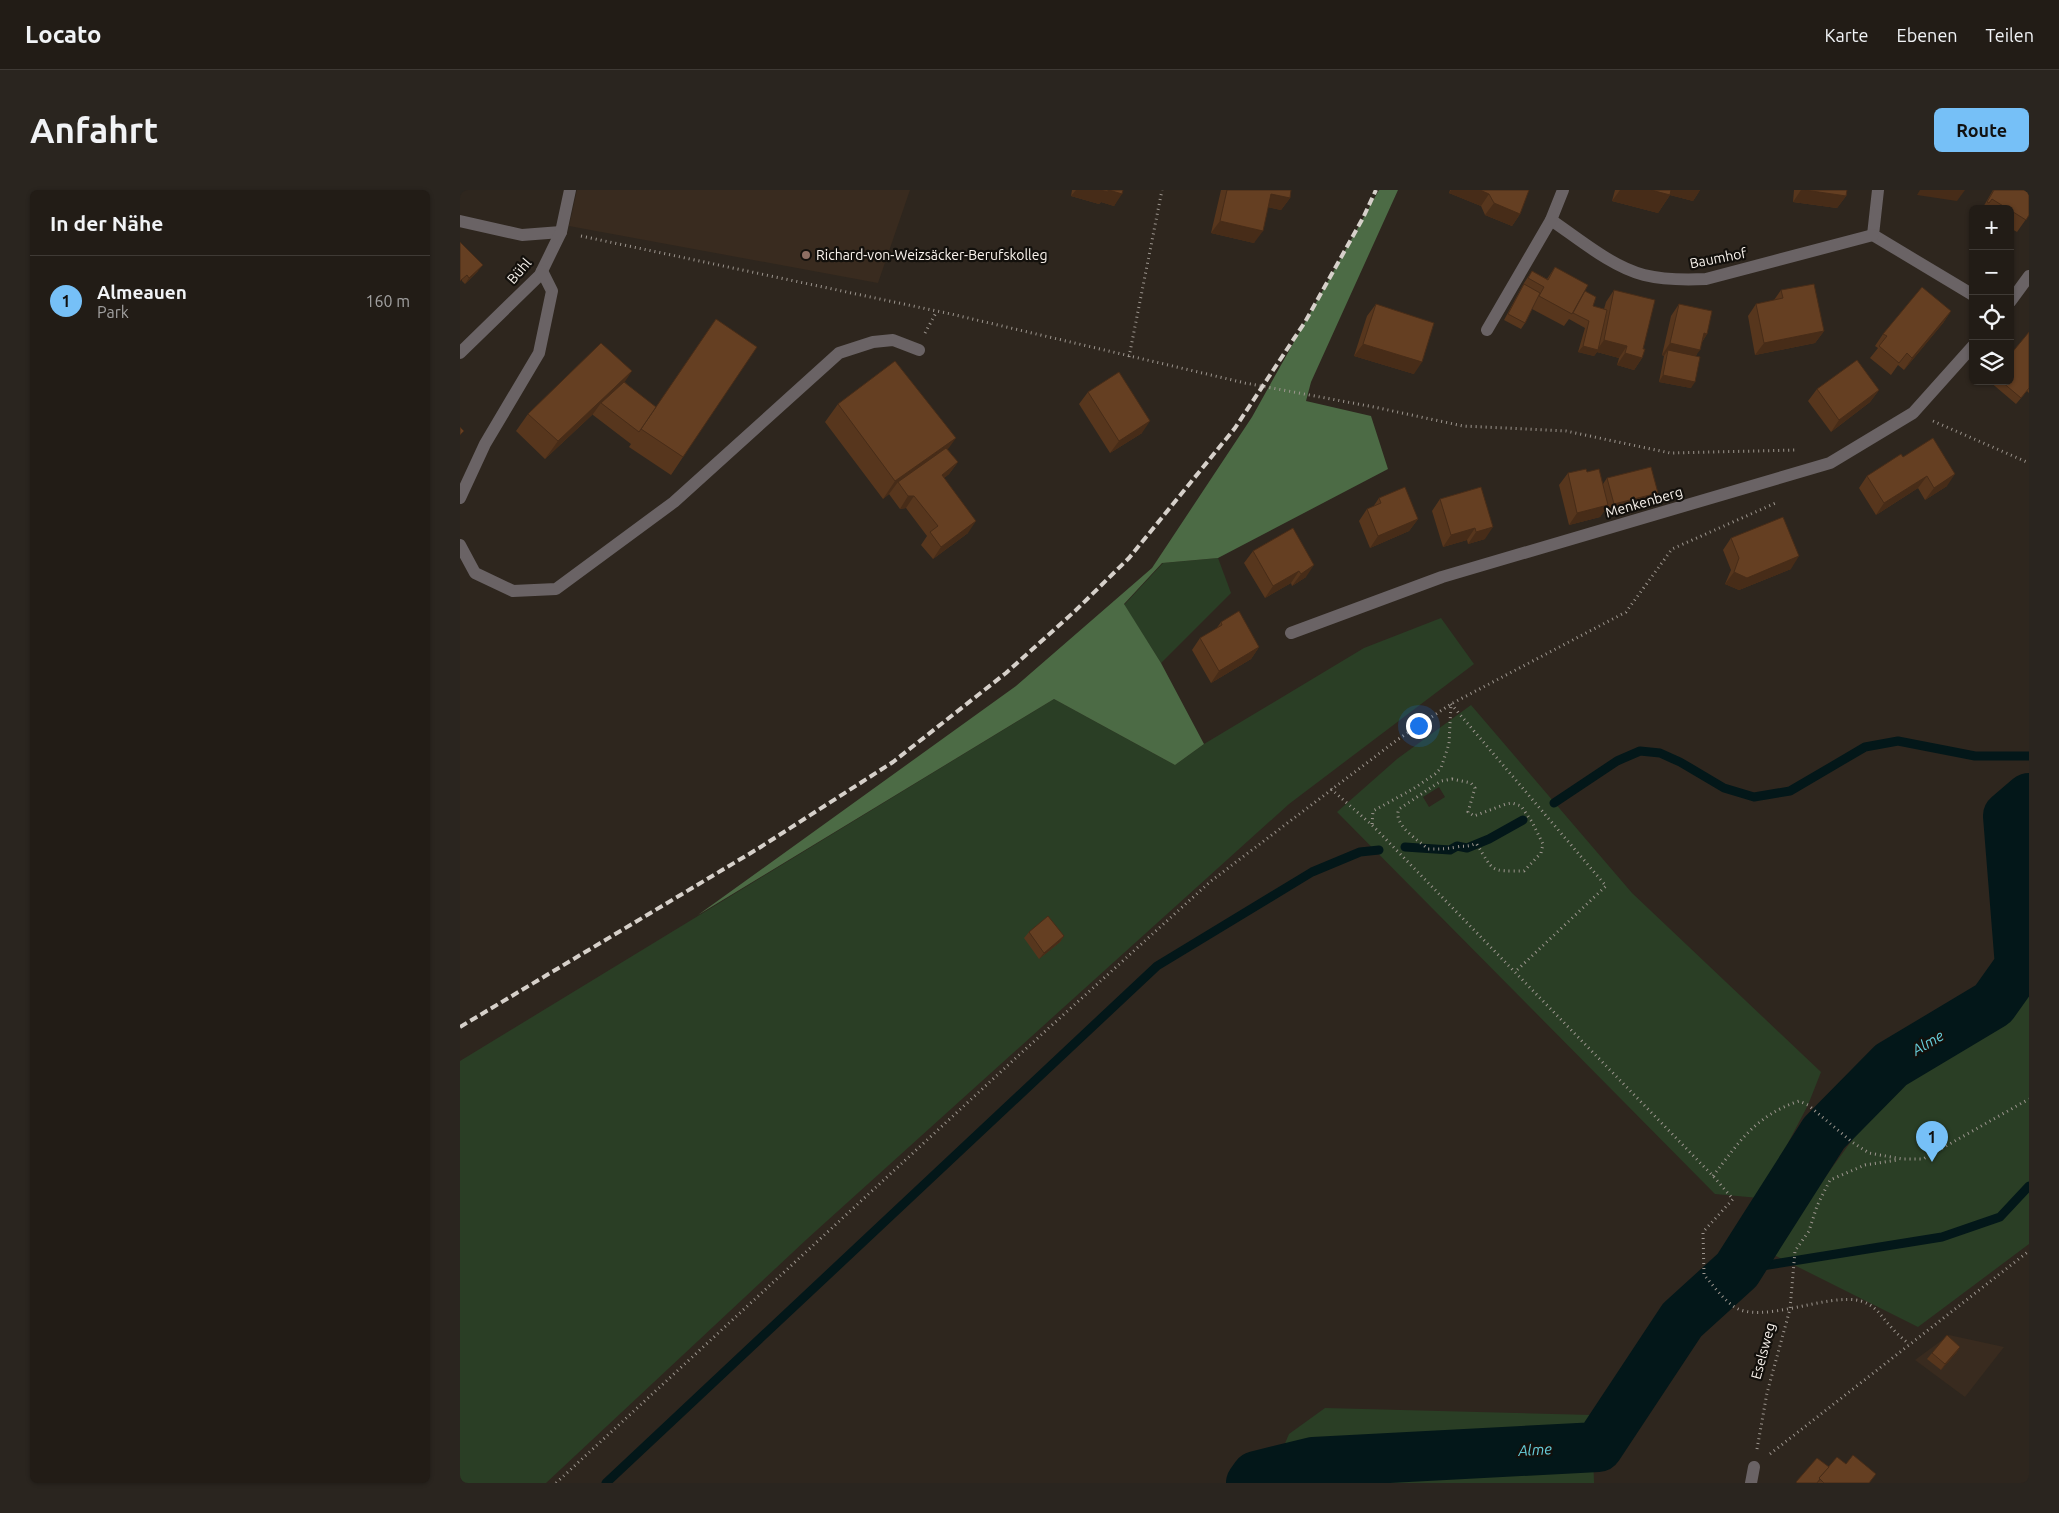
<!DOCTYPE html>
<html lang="de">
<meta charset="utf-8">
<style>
:root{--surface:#221c16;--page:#2a251f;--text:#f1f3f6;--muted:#a2a1a1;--line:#3f3a35;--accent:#76c0f7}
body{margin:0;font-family:Ubuntu,sans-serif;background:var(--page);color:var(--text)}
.controls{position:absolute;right:15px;top:15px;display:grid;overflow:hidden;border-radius:8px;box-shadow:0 1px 4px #0004}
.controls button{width:45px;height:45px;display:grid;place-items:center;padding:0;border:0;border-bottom:1px solid var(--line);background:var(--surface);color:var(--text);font:25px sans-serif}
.you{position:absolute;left:958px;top:535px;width:18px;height:18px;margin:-12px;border:4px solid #fff;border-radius:50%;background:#1a73e8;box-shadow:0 0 0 8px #1a73e833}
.badge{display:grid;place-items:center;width:32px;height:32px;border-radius:50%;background:var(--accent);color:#111;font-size:16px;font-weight:700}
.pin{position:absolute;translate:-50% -41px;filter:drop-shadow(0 1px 2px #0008)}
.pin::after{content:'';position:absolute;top:26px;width:18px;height:15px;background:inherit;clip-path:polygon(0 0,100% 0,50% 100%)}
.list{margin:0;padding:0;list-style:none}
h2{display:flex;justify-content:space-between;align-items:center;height:65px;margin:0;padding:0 20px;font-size:21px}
h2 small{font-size:16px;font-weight:400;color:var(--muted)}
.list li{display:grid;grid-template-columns:32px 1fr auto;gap:15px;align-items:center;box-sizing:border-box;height:90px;padding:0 20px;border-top:1px solid var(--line)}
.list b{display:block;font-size:19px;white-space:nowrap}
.list p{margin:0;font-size:16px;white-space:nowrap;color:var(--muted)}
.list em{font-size:16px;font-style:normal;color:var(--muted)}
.icon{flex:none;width:28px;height:28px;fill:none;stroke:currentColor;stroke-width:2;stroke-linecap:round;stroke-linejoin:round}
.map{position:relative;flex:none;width:1569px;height:1293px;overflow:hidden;border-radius:8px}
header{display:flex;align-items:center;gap:30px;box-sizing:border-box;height:70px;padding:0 25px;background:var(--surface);border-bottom:1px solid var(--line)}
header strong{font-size:24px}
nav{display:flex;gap:28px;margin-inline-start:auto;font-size:18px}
.intro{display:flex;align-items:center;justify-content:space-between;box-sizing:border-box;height:120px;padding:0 30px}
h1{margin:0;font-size:35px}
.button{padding:12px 22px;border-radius:8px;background:var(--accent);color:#111;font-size:18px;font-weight:700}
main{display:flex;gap:30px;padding:0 30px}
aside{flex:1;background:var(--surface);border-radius:8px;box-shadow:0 1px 4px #0004}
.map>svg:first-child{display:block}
</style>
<header>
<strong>Locato</strong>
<nav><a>Karte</a><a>Ebenen</a><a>Teilen</a></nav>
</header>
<div class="intro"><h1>Anfahrt</h1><a class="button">Route</a></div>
<main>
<aside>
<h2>In der Nähe<small></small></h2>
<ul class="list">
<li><span class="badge">1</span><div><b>Almeauen</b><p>Park</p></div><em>160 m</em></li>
</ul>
</aside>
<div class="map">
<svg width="1569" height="1293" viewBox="0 0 1569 1293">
<rect width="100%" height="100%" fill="#2e261e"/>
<g fill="#392b1f">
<polygon points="117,0 450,0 418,93 109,36"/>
<polygon points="1489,1145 1544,1157 1505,1207 1455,1170"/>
</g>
<g fill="#2a3e25" fill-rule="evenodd">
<polygon points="758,368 771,403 701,473 664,415 703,373"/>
<polygon points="981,428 1014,474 829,614 347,1049 86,1293 0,1293 0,871 594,509 715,575 744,554 904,458"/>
<path d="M 1011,515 L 1172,703 L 1361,882 L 1348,915 L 1299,1008 L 1255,1004 L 877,622 L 937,569 ZM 979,597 L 985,607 L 969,617 L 963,607 Z"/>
<polygon points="1569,626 1569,745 1559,632"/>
<polygon points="1569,785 1569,1054 1458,1137 1310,1063 1435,891 1537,829"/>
<polygon points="865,1218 1132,1225 1134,1293 808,1293 829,1244"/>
</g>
<polygon fill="#4c6b45" points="919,0 938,0 851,192 846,211 911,226 928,279 758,368 702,373 664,414 701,473 744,554 715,575 594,509 238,725 556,496 692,378 792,227"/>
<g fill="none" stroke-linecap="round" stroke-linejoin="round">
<g stroke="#031719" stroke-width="9">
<polyline points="1094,613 1157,571 1180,561 1200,563 1220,572 1264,598 1294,607 1330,601 1405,557 1438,551 1515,566 1569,566"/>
<polyline points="945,657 990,660 997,656 1007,658 1029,649 1063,630"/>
<polyline points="1277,1080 1482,1047 1540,1027 1569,996"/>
<polyline points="146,1293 697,776 852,682 900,662 919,660"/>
</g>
<polyline stroke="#031719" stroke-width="50" points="791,1293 796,1286 853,1272 1138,1257 1222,1130 1277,1080 1364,943 1431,875 1533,814 1560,776 1548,626 1569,608"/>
<g stroke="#9d968f" stroke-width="3" stroke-dasharray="1 4" stroke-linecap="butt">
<polyline points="121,46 491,124 785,193 914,217 1003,236 1106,241 1210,263 1337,260"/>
<polyline points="465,143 477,121"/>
<polyline points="669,167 702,0"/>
<polyline points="1473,231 1569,273"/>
<polyline points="991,514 1146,696 1055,782"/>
<path d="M 992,589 L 1011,593 L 1015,598 L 1008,622 L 1014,626 L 1046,614 L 1052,613 L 1061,616 L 1072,632 L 1083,654 L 1081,663 L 1064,681 C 1029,681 1035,683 1016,653 C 1007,658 1005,655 997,657 C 985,659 981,659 968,659 C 958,650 932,634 939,619 L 981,591 Z"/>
<path d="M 871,599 L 913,636 L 1253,986 L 1273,1009 L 1243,1042 L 1244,1085 C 1253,1095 1262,1108 1273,1116 C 1300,1136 1368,1102 1401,1111 C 1416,1115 1422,1128 1432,1138 C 1437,1144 1443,1149 1449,1154"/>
<polyline points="912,634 913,621 953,599 975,584 981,578 989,554 991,514"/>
<path d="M 1253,986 C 1280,951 1295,926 1339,911 L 1348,915 L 1392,952 L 1409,963 L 1442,969 L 1463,969 L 1569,909"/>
<polyline points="1297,1259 1307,1203 1330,1119 1335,1061 1349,1041 1357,1016 1370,990 1405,975 1438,970"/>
<polyline points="1310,1264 1569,1061"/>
<polyline points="96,1293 559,865 751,691 937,550 991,514 1166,422 1212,359 1318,312"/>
</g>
<g stroke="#6a6365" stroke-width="12">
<polyline points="1418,0 1413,45 1513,105"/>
<path d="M 1091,30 C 1119,49 1152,77 1184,85 C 1204,90 1225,90 1246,89 L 1413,45"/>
<polyline points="0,31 62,45 101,42"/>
<polyline points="1550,112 1569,86"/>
<polyline points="1027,140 1091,30 1103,0"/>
<polyline points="0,163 80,85 101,42 110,0"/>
<polyline points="0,308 25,254 79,163 92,101 82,81"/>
<polyline points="0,355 15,383 53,401 96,399 214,312 379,163 413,152 433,150 459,160"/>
<polyline points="831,443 982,387 1370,273 1453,223 1513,156"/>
<polyline points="1291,1293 1294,1277"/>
</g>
<polyline stroke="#d6d0ca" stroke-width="4" stroke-dasharray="8 4" stroke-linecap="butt" points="0,837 299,658 433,572 546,483 615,421 669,368 775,238 845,132 903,28 916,0"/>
</g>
<g fill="#57361d">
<polygon points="612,0 663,0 654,16 641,12 639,14 611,6"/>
<polygon points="761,0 767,0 830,8 821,20 808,17 794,53 751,43"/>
<polygon points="990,0 1069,0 1060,24 1052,36 1025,25 1021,16 989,3"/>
<polygon points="1155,0 1240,0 1233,11 1210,5 1198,23 1152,11"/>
<polygon points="1334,0 1387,0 1386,6 1377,18 1333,12"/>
<polygon points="1533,0 1569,0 1569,25 1557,42 1550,38 1550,19 1522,19"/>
<polygon points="0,52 18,81 5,94 2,91"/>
<polygon points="1095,77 1125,101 1133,116 1144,119 1146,112 1154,100 1183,159 1182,168 1174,180 1157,175 1159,168 1137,162 1134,166 1118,162 1125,138 1109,129 1104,136 1072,119 1065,133 1061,139 1044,130 1064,93 1072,81 1087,89"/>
<polygon points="1321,100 1364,141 1355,153 1295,165 1288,126 1296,114 1314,110"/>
<polygon points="916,114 954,184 894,166 907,126"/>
<polygon points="1219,114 1247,144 1242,152 1236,166 1231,198 1199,192 1204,166 1202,165 1211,126"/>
<polygon points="1491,121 1483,133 1444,180 1438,175 1431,185 1410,168 1418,158 1415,156 1423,144"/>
<polygon points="1569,142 1569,203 1567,201 1556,214 1529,191 1550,191"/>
<polygon points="165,192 223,267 211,285 169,257 171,254 133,225 133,224 85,269 56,241 68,224"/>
<polygon points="1357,199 1419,200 1410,212 1371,242 1348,211"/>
<polygon points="628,202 682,243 650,263 619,214"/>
<polygon points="378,214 488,260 498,272 489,284 484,288 508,343 473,369 461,355 467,346 446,318 440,319 429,304 423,309 365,232"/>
<polygon points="1443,267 1487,296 1465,310 1458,298 1416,325 1399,298 1407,286"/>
<polygon points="1127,282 1143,294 1147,288 1189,315 1146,326 1144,321 1140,327 1109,335 1099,295 1108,283"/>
<polygon points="1021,297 1025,349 1008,354 1007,350 983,357 972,321 980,309"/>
<polygon points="919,308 958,329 949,341 910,358 899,331 907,319 913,317"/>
<polygon points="833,338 846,387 832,396 831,393 805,408 784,373 793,361"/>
<polygon points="1271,348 1331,379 1279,400 1265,394 1271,380 1263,360"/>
<polygon points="761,432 799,457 791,469 751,493 732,460 740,448 756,439"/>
<polygon points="569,742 604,746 600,752 579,769 564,748"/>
<polygon points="1500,1157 1496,1163 1481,1180 1467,1169 1472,1163"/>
<polygon points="1357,1268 1369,1277 1410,1293 1336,1293"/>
</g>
<g fill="#472c18">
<polygon points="616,0 649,0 662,4 654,16 641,12 639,14 611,6"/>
<polygon points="991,0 1020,0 1029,4 1021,16 989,3"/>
<polygon points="1160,0 1240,0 1233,11 1210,5 1198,23 1152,11"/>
<polygon points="1341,0 1345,0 1386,6 1377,18 1333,12"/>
<polygon points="1460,0 1505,0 1497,11 1457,5"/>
<polygon points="811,4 830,8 821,20 802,16"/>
<polygon points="1034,13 1060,24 1052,36 1025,25"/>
<polygon points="760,31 803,41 794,53 751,43"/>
<polygon points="23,75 18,81 5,94 9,88"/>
<polygon points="1491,121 1483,133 1444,180 1452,168"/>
<polygon points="1364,141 1355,153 1295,165 1304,153"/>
<polygon points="1244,143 1247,144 1239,156"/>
<polygon points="1144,150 1167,156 1159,168 1137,162 1134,166 1118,162 1123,156 1137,160"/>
<polygon points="1210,153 1240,160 1231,172 1208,160 1204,166 1202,165"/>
<polygon points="903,154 962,172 954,184 894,166"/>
<polygon points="1165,163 1182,168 1174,180 1157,175"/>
<polygon points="172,181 160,199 141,213 133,224 85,269 98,251"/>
<polygon points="1203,185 1235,192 1231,198 1199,192"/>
<polygon points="1419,200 1410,212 1371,242 1379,230"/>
<polygon points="690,231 682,243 650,263 659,251"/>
<polygon points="496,248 483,266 438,292 429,304 423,309 435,291"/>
<polygon points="498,272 489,284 473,297 482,285"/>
<polygon points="1495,284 1487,296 1465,310 1474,298"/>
<polygon points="1467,286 1458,298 1416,325 1424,313"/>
<polygon points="1198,303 1189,315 1146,326 1154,314"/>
<polygon points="448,306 454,306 446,318 440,319"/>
<polygon points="1148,315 1140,327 1109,335 1117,323"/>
<polygon points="958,329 949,341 910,358 918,346"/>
<polygon points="516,331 508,343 473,369 481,357"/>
<polygon points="1033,337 1025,349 1008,354 1016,342"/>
<polygon points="1015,338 1007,350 983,357 991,345"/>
<polygon points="1339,366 1331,379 1279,400 1265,394 1274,382"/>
<polygon points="854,375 846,387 832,396 841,384"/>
<polygon points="839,381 831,393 805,408 813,396"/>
<polygon points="799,457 791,469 751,493 759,481"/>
<polygon points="604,746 600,752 579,769 584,763"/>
<polygon points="1500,1157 1496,1163 1481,1180 1485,1174"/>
</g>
<g fill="#653f22" stroke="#472c18">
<polygon points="640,0 648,0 648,2"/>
<polygon points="649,0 663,0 662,4"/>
<polygon points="767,0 831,0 830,8 811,4 803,41 760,31"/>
<polygon points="1020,0 1069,0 1060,24 1034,13 1029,4"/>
<polygon points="1191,0 1211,0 1210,5"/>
<polygon points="1345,0 1387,0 1386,6"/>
<polygon points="1534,0 1569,0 1569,25 1566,30 1550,20 1550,19 1548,19 1532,9 1529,13 1527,12"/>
<polygon points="0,52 23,75 9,88 7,85 0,91"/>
<polygon points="1095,77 1128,95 1112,124 1079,106 1084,97 1068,88 1072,81 1088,90"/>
<polygon points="1064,94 1080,103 1065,133 1048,124"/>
<polygon points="1354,94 1364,141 1304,153 1296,114 1323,108 1321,100"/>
<polygon points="1462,97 1491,121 1452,168 1447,163 1439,173 1419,156 1427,146 1423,144"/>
<polygon points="1154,100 1195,110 1183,159 1185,159 1182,168 1165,163 1167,156 1144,150"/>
<polygon points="1125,101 1136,107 1133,116 1147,120 1138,160 1123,156 1129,131 1113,123"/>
<polygon points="916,114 974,133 962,172 903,154"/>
<polygon points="1219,114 1252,121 1247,144 1244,143 1240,160 1210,153"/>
<polygon points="256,129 297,157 223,267 181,239"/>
<polygon points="1569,142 1569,198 1561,208 1541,191 1550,191 1550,165"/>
<polygon points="141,153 172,181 98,251 68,224"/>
<polygon points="1208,160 1240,167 1235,192 1203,185"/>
<polygon points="1397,170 1419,200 1379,230 1357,199"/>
<polygon points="435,171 496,248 435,291 378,214"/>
<polygon points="659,182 690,231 659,251 628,202"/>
<polygon points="164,192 196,217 179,242 141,213"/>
<polygon points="0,237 4,241 0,245"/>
<polygon points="1473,248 1495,284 1474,298 1467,286 1424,313 1407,286 1441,264 1443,267"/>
<polygon points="486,258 498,272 482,285 516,331 481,357 470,342 478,336 454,306 448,306 438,292"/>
<polygon points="1191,277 1198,303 1154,314 1147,288"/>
<polygon points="1126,279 1127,282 1139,279 1148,315 1117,323 1108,283"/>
<polygon points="945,297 958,329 918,346 907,319 921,313 919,308"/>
<polygon points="1021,297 1033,337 1016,342 1015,338 991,345 980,309"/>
<polygon points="1323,327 1339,366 1287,388 1274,382 1279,368 1271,348"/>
<polygon points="833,338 854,375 841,384 839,381 813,396 793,361"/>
<polygon points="779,421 799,457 759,481 740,448 762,435 761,432"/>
<polygon points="588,726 604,746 584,763 569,742"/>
<polygon points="1487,1145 1500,1157 1485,1174 1472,1163"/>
<polygon points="1393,1265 1416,1284 1409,1293 1364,1293 1359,1288 1377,1267 1386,1274"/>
<polygon points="1357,1268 1369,1277 1359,1288 1360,1289 1357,1293 1337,1293 1336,1292"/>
</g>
<circle fill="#8d6e63" stroke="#13100c" stroke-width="2" cx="346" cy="65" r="5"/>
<g text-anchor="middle" stroke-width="4.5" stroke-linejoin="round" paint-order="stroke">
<g font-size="14" fill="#faf4ee" stroke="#13100c" text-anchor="start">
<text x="356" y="70">Richard-von-Weizsäcker-Berufskolleg</text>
</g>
<g font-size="14" fill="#faf4ee" stroke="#13100c">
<text transform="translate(1258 68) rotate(-11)" y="5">Baumhof</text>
<text transform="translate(59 81) rotate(-49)" y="5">Bühl</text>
<text transform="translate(1184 312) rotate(-16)" y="5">Menkenberg</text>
<text transform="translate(1303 1161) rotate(-75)" y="5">Eselsweg</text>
</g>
<g font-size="15" font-style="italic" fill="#67d0dd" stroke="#13100c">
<text transform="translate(1468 853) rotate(-31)" y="5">Alme</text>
<text transform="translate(1075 1260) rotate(-3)" y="5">Alme</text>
</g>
</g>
</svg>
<div class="controls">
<button>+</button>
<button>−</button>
<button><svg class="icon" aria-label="locate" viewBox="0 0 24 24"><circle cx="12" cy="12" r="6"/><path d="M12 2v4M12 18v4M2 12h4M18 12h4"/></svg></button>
<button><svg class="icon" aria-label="layers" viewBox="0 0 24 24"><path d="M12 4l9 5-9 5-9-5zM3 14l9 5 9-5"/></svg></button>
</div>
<div class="you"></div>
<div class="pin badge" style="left:1472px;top:972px">1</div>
</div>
</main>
